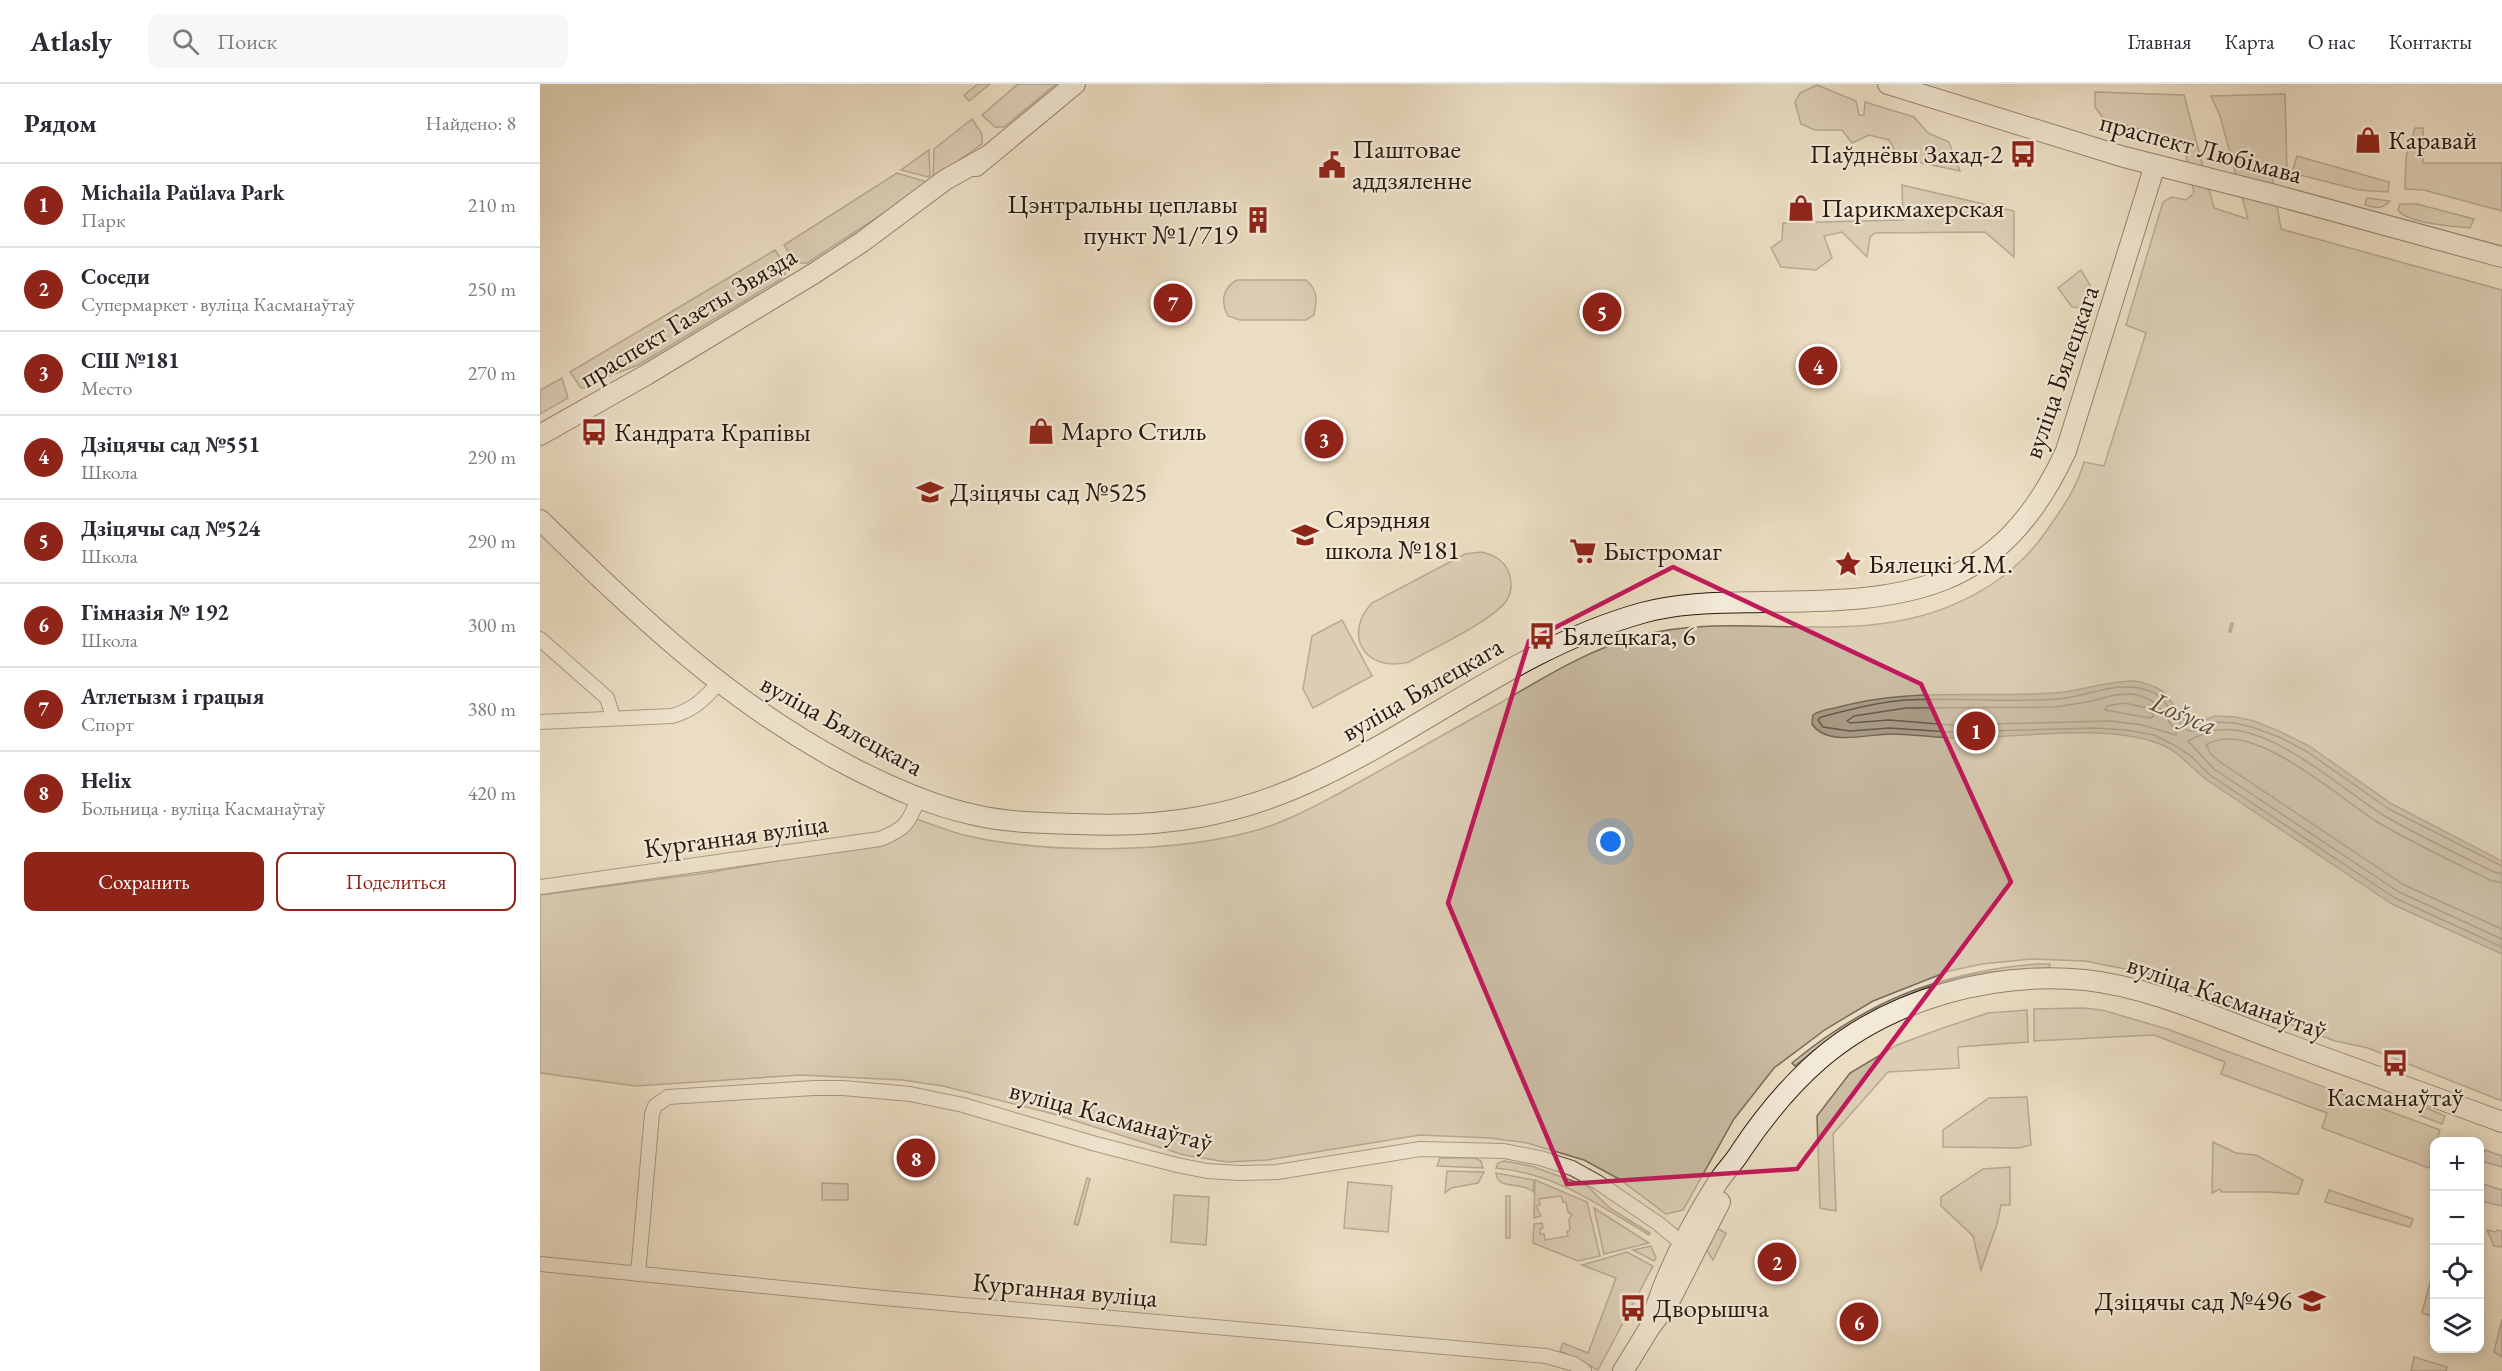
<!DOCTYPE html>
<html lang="ru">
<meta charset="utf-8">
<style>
:root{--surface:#fff;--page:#f7f7f7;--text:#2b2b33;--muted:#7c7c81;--line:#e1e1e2;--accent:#8f2418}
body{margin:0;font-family:"EB Garamond",serif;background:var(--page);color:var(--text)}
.controls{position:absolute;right:18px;bottom:18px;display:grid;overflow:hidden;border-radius:12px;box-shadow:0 3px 15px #0003}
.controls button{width:54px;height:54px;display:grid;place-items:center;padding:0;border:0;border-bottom:2px solid var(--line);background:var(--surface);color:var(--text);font:30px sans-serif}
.you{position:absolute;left:1071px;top:758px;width:21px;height:21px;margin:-15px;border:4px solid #fff;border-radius:50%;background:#1a73e8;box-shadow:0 0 0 9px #1a73e833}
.badge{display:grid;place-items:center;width:39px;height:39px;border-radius:50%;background:var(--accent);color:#fff;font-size:20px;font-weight:700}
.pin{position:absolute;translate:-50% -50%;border:3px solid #fff;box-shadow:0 2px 6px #0006}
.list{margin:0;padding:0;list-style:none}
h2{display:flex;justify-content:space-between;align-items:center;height:78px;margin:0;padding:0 24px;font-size:26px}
h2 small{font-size:20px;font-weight:400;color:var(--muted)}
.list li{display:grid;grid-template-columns:39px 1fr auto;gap:18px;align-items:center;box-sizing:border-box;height:84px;padding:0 24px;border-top:2px solid var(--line)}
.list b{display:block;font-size:22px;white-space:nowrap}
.list p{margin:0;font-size:20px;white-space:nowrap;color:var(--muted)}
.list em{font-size:20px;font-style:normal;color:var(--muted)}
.actions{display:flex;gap:12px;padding:18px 24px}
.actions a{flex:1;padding:14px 0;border:2px solid var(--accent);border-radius:12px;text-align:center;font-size:21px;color:var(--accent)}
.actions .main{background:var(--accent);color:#fff}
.icon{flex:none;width:33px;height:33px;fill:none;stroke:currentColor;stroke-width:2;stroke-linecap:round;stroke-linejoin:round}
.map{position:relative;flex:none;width:1962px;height:1287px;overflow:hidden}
header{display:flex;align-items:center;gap:36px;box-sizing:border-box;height:84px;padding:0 30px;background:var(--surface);border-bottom:2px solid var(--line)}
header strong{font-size:28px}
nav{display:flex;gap:33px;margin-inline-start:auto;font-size:21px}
.search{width:420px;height:54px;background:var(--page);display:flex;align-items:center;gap:15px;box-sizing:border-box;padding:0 21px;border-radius:12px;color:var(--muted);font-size:22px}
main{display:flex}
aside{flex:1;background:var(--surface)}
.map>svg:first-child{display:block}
</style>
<header>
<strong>Atlasly</strong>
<div class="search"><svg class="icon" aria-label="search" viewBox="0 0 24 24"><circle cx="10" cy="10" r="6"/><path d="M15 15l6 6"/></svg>Поиск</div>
<nav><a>Главная</a><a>Карта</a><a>О нас</a><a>Контакты</a></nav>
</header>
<main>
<aside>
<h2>Рядом<small>Найдено: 8</small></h2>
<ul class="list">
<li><span class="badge">1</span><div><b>Michaila Paŭlava Park</b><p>Парк</p></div><em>210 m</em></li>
<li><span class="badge">2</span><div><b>Соседи</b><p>Супермаркет · вуліца Касманаўтаў</p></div><em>250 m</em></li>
<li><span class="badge">3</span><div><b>СШ №181</b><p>Место</p></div><em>270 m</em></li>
<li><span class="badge">4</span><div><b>Дзіцячы сад №551</b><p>Школа</p></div><em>290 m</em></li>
<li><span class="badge">5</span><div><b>Дзіцячы сад №524</b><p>Школа</p></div><em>290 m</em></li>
<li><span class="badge">6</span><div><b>Гімназія № 192</b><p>Школа</p></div><em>300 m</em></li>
<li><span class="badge">7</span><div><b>Атлетызм і грацыя</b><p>Спорт</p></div><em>380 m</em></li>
<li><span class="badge">8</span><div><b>Helix</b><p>Больница · вуліца Касманаўтаў</p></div><em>420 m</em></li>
</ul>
<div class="actions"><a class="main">Сохранить</a><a>Поделиться</a></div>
</aside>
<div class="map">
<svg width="1962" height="1287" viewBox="0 0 1962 1287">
<rect width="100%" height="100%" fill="#ebddc2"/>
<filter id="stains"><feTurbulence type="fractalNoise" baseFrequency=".00333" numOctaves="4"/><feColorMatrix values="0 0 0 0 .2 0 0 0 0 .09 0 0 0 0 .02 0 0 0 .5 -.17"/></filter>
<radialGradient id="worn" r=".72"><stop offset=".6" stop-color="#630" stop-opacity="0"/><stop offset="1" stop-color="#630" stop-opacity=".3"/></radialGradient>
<g fill="#cabca4" stroke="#786b5a" stroke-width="1.5">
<polygon points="438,0 450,0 429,17 424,11"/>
<polygon points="478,0 516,0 464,43 455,43 442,31"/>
<polygon points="1277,1 1316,17 1319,31 1324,31 1325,18 1374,33 1388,49 1409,58 1420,87 1359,74 1349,56 1329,51 1312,59 1302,46 1275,46 1261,40 1255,18 1260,9"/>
<path d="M 1555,8 L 1644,11 L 1674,124 L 1708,135 L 1680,32 L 1671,12 L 1745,10 L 1747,88 L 1737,84 L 1731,87 L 1741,145 L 1962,206 L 1962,1017 L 1828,964 L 1795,957 L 1645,901 L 1605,889 L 1545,877 L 1492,875 L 1442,880 L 1409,887 L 1333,917 L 1286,945 L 1234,984 L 1194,1035 L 1143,1126 L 1126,1130 L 1079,1095 L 1044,1076 L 987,1059 L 950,1054 L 880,1051 L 727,1076 L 687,1078 L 644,1071 L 510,1029 L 403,1002 L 362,996 L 261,991 L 96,1002 L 0,989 L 0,811 L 166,789 L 344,759 L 376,735 C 392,740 408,747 424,751 C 503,770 628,769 706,749 C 738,742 769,725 798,710 C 852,680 906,649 960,619 C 1005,593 1049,565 1099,552 C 1175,532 1253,549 1330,541 C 1397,535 1465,506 1505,449 C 1521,426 1536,406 1544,378 L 1564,382 L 1606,249 L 1586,241 L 1623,118 L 1632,113 L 1646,116 L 1654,109 L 1644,62 L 1639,58 L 1563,34 L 1555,23 Z"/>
<polygon points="432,35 442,50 442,60 393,95 394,65"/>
<polygon points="1875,44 1883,44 1883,79 1962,79 1962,127 1884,106 1865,105 1866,73"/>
<polygon points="389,66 390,92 388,93 361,86"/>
<polygon points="1757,72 1849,98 1848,108 1819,106 1752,89"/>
<path d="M 357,89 L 387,98 L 355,122 L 267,179 C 255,181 250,170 244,161 Z"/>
<polygon points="1362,101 1474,127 1474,173 1445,148 1335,149 1330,153 1327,173 1302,148 1284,152 1292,174 1276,186 1241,183 1231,164 1242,156 1243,139 1363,136"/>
<path d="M 1827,114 L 1850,117 C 1842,126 1835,124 1825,121 Z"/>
<path d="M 1860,120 L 1877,120 L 1934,135 L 1930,144 C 1914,142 1868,140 1858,126 Z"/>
<polygon points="235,166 244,179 245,190 241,195 98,281 64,294 47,304 41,304 30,288"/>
<polygon points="1541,186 1550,201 1545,224 1532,223 1518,204"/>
<path d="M 697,196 L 766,196 C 778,206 777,216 774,231 L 766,236 L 700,236 L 688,232 C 680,217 683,204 697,196 Z"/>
<polygon points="22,294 28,314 0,330 0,306"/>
<path d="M 941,468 C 954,471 964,476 969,489 C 972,498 972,508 967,516 C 953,537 893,564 869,578 C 825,589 802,551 832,519 L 925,470 Z"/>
<polygon points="802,536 832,592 773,624 763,605 772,552"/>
<path d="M 1497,880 L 1510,880 L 1509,884 C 1478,885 1447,887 1417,894 C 1357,910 1302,942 1255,982 L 1252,979 C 1327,917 1400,888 1497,880 Z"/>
<polygon points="1544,924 1562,926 1627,945 1900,1046 1897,1057 1894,1058 1889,1084 1782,1044 1787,1029 1681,990 1685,978 1614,951 1494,957 1494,925"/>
<polygon points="1487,926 1488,958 1418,963 1419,984 1348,988 1293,1050 1296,1127 1280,1124 1277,1032 1310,989 1357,961 1400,945 1448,929"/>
<polygon points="1487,1013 1491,1061 1480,1064 1403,1063 1403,1046 1449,1014"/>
<polygon points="1882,1022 1905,1032 1902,1040 1879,1031"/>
<polygon points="1673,1058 1696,1069 1716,1071 1763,1096 1758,1110 1729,1108 1681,1108 1680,1105 1672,1109"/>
<polygon points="1945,1066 1962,1072 1962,1083 1941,1077"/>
<polygon points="900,1074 935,1074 941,1077 943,1084 897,1082"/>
<path d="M 964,1077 L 991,1082 L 1047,1102 L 1071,1125 L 1110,1149 L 1109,1151 C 1058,1121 1018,1090 956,1084 L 958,1079 Z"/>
<polygon points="1470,1083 1470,1121 1461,1121 1457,1140 1441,1186 1433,1152 1401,1122 1401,1113 1443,1085"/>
<polygon points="907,1087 944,1088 938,1099 911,1104 905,1109"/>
<path d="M 956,1089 L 994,1096 L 993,1108 C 983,1097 957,1107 956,1089 Z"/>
<polygon points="547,1094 550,1095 538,1141 534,1140"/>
<polygon points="995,1096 1047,1118 1060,1172 1038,1177 993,1159 994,1140 1002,1139 1003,1144 1000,1145 1000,1150 1004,1150 1005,1156 1028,1152 1027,1147 1030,1146 1029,1135 1032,1131 1028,1128 1026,1118 1023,1118 1021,1112 999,1115 1000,1121 996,1122 1001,1132 994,1134"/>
<polygon points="808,1098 852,1102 848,1148 804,1144"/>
<polygon points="282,1099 308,1100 308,1116 282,1116"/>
<polygon points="1940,1099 1962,1106 1962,1122 1940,1117"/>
<polygon points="1789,1106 1873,1135 1870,1143 1785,1118"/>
<polygon points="634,1111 669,1113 666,1161 631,1158"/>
<rect x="966" y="1112" width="4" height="42"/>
<polygon points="1054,1124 1109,1159 1064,1170"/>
<polygon points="1175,1143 1186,1149 1173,1176 1166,1165"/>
<polygon points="1947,1146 1956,1148 1957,1146 1962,1147 1962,1163 1954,1162"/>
<polygon points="1111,1162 1116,1174 1114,1177 1093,1166"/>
<polygon points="1087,1168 1113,1182 1058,1286 1020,1267 1023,1259 1048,1269 1076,1194 1042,1181"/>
<polygon points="1894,1184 1894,1233 1882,1229"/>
<polygon points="1962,1235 1962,1273 1954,1268"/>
<polygon points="1874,1273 1907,1283 1906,1287 1871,1287"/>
</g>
<path fill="#a89b85" stroke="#746756" stroke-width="1.5" d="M 1595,597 C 1637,605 1625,620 1650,641 L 1675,632 L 1695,633 L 1714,637 L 1741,648 L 1769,662 L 1852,720 L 1962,777 L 1962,870 L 1852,820 L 1667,696 C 1646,680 1639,665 1611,657 C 1559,641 1483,653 1428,654 C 1402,655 1376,650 1350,650 C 1328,650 1287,663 1272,640 L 1273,631 C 1280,626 1287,626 1295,624 C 1368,603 1439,614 1514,609 C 1541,608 1567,596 1595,597 Z"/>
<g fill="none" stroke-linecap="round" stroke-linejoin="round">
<g stroke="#675a4a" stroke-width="1.5">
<path d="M 1593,610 C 1621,616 1621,628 1636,647 L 1636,651 L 1602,641 L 1571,637 L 1411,641 L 1349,636 L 1310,639 L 1307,637 L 1314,632 L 1366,624 L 1515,623 L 1547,618 L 1575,611 Z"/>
<polygon points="1584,619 1608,624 1614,632 1610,634 1565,626 1567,622"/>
<path d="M 1962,782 L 1849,725 L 1766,667 L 1739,653 L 1712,643 L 1694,639 L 1676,638 L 1655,647 L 1648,647 C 1631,634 1629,613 1607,606 C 1577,596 1546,613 1517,615 C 1467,619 1416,613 1366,616 C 1338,618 1309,626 1281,633 L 1278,636 L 1283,643 L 1310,647 L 1349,644 L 1410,648 L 1553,644 L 1587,646 L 1614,651 L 1636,662 L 1651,672 L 1670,691 L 1855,814 L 1962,863"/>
<path d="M 1962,790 L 1954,788 C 1917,770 1879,752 1843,731 C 1800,704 1731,639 1678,646 C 1669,647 1655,653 1648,657 L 1674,685 L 1859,808 L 1962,855"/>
<path d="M 1962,799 L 1950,796 C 1913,778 1875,760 1839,739 C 1801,716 1711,632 1666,661 L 1671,670 L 1680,678 L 1864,801 L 1962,845"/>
</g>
<polyline stroke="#746756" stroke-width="4" points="1690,547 1692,540"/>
<defs>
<g id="street">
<polyline points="0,555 67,614 73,633"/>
<path d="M 0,638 L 132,632 C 153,626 164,616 178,599"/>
<path d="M 0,803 L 340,755 C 365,745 369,739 378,715"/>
<polyline points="0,1180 344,1214 1006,1272 1034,1280 1044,1287"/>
<polyline points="98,1190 112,1030 115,1022 128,1013 274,1004 303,1004 370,1010 423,1021 556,1060 637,1081 667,1087 699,1089 737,1088 880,1065 964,1067 1000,1074 1032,1084 1059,1099 1119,1140 1149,1165"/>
</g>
<g id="secondary">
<polyline points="1348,0 1584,73 1735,111 1962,173"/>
<polyline points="436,82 535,0"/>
<polyline points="0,351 106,291 273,190 322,158 405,96 446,73"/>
<path d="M 0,436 C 100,533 188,619 313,684 C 352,704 392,722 435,731 C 469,739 505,739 539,740 C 625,744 698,732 776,695 C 887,643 983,562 1102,529 C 1141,518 1182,519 1223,518 C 1366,517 1459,511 1526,367 L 1615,81"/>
<path d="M 1110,1243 C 1123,1194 1149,1144 1176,1101 C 1183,1089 1194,1079 1201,1067 C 1223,1034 1249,1002 1280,975 C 1350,915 1453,887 1545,896 C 1612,903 1681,936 1745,959 C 1817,986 1890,1011 1962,1038"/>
<polyline points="1083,1287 1110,1243 1129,1218 1180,1118"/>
</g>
</defs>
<use href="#street" stroke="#574b3c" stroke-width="16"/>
<use href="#secondary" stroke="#261a0f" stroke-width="22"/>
<use href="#street" stroke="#f2e9d7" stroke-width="14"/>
<use href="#secondary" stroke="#f2e9d7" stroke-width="20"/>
</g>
<path d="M0 0H1962V1287H0ZM 1133,483 L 1381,600 L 1471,798 L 1257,1085 L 1027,1100 L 908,819 L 989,557 Z" fill="#ebddc2" fill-opacity=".55" fill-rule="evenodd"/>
<path fill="none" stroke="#c2185b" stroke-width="4.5" stroke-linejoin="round" d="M 1133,483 L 1381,600 L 1471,798 L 1257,1085 L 1027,1100 L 908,819 L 989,557 Z"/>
<defs>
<symbol id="shop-bare" viewBox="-9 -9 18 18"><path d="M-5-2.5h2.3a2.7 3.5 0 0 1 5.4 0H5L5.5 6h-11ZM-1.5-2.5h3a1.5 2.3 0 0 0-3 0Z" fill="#8f2418" stroke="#f2e9d7" stroke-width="2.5" paint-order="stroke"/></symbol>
<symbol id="bus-bare" viewBox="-9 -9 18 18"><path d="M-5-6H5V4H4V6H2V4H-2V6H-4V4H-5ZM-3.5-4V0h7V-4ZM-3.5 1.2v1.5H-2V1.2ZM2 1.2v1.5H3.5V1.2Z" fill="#8f2418" stroke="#f2e9d7" stroke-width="2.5" paint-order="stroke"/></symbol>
<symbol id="civic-bare" viewBox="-9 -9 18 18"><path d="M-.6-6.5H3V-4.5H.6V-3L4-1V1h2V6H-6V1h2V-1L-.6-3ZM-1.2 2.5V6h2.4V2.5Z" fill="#8f2418" stroke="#f2e9d7" stroke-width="2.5" paint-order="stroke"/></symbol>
<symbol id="building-bare" viewBox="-9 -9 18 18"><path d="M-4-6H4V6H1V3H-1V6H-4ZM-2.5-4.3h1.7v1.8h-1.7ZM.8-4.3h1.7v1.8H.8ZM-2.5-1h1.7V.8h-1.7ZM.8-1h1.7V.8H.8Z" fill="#8f2418" stroke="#f2e9d7" stroke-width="2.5" paint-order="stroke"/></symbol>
<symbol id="school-bare" viewBox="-9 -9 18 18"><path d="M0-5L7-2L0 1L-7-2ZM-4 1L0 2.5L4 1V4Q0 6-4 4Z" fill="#8f2418" stroke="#f2e9d7" stroke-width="2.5" paint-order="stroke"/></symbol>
<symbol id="supermarket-bare" viewBox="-9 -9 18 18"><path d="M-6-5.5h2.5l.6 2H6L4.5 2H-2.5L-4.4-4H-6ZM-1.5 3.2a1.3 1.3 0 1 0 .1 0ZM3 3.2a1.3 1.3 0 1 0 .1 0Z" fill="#8f2418" stroke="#f2e9d7" stroke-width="2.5" paint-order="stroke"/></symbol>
<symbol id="sight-bare" viewBox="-9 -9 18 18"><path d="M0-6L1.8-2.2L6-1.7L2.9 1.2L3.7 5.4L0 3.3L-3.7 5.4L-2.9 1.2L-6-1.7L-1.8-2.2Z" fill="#8f2418" stroke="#f2e9d7" stroke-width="2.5" paint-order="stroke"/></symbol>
</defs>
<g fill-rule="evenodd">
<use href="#shop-bare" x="1809" y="37" width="38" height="38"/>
<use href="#bus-bare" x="1464" y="51" width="38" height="38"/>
<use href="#civic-bare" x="773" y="62" width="38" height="38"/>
<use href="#shop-bare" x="1242" y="105" width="38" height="38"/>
<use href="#building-bare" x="699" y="117" width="38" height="38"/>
<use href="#shop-bare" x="482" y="328" width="38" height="38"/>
<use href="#bus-bare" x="35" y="329" width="38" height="38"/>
<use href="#school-bare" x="371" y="389" width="38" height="38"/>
<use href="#school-bare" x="746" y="432" width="38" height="38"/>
<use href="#supermarket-bare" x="1024" y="448" width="38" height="38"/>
<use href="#sight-bare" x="1289" y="461" width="38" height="38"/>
<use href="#bus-bare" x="983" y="533" width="38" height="38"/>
<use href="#bus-bare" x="1836" y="960" width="38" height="38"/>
<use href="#school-bare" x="1753" y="1198" width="38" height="38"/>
<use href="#bus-bare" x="1074" y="1205" width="38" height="38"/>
</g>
<g text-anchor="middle" stroke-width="4.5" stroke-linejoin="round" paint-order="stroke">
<g font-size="27" fill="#261a0f" stroke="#f2e9d7" text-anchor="start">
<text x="1848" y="65">Каравай</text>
<text x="812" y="74">Паштовае<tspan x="812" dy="31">аддзяленне</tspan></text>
<text x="1463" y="79" text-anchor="end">Паўднёвы Захад-2</text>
<text x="698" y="129" text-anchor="end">Цэнтральны цеплавы<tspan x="698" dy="31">пункт №1/719</tspan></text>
<text x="1281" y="133">Парикмахерская</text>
<text x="521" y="356">Марго Стиль</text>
<text x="74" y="357">Кандрата Крапівы</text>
<text x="410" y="417">Дзіцячы сад №525</text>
<text x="785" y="444">Сярэдняя<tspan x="785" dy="31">школа №181</tspan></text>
<text x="1063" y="476">Быстромаг</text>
<text x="1328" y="489">Бялецкі Я.М.</text>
<text x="1022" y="561">Бялецкага, 6</text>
<text x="1855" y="1022" text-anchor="middle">Касманаўтаў</text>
<text x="1752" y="1226" text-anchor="end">Дзіцячы сад №496</text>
<text x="1113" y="1233">Дворышча</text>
</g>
<g font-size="27" fill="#261a0f" stroke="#f2e9d7">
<text transform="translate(1661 64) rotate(15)" y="9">праспект Любімава</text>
<text transform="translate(148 233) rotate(-31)" y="9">праспект Газеты Звязда</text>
<text transform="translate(1521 288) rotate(-71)" y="9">вуліца Бялецкага</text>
<text transform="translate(882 605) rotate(-30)" y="9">вуліца Бялецкага</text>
<text transform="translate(302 641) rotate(29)" y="9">вуліца Бялецкага</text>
<text transform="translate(196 752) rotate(-8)" y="9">Курганная вуліца</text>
<text transform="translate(1687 913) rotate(19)" y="9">вуліца Касманаўтаў</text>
<text transform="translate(571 1032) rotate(15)" y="9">вуліца Касманаўтаў</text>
<text transform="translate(525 1206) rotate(5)" y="9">Курганная вуліца</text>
</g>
<g font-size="28" font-style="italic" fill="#5a4e3e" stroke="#f2e9d7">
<text transform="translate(1644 629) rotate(23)" y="10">Lošyca</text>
</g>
</g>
<rect width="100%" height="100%" filter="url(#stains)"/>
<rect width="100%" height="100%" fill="url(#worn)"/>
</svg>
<div class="controls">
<button>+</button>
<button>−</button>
<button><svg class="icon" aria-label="locate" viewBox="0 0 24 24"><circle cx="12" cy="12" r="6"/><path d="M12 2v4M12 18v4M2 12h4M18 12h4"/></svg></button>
<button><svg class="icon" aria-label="layers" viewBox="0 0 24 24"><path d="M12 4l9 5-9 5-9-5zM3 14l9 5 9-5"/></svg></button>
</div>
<div class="you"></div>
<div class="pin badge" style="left:1436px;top:647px">1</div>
<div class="pin badge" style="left:1237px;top:1178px">2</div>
<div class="pin badge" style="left:784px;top:355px">3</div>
<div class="pin badge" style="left:1278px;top:282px">4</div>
<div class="pin badge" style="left:1062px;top:228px">5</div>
<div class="pin badge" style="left:1319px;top:1238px">6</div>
<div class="pin badge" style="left:633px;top:219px">7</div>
<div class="pin badge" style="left:376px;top:1074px">8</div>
</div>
</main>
